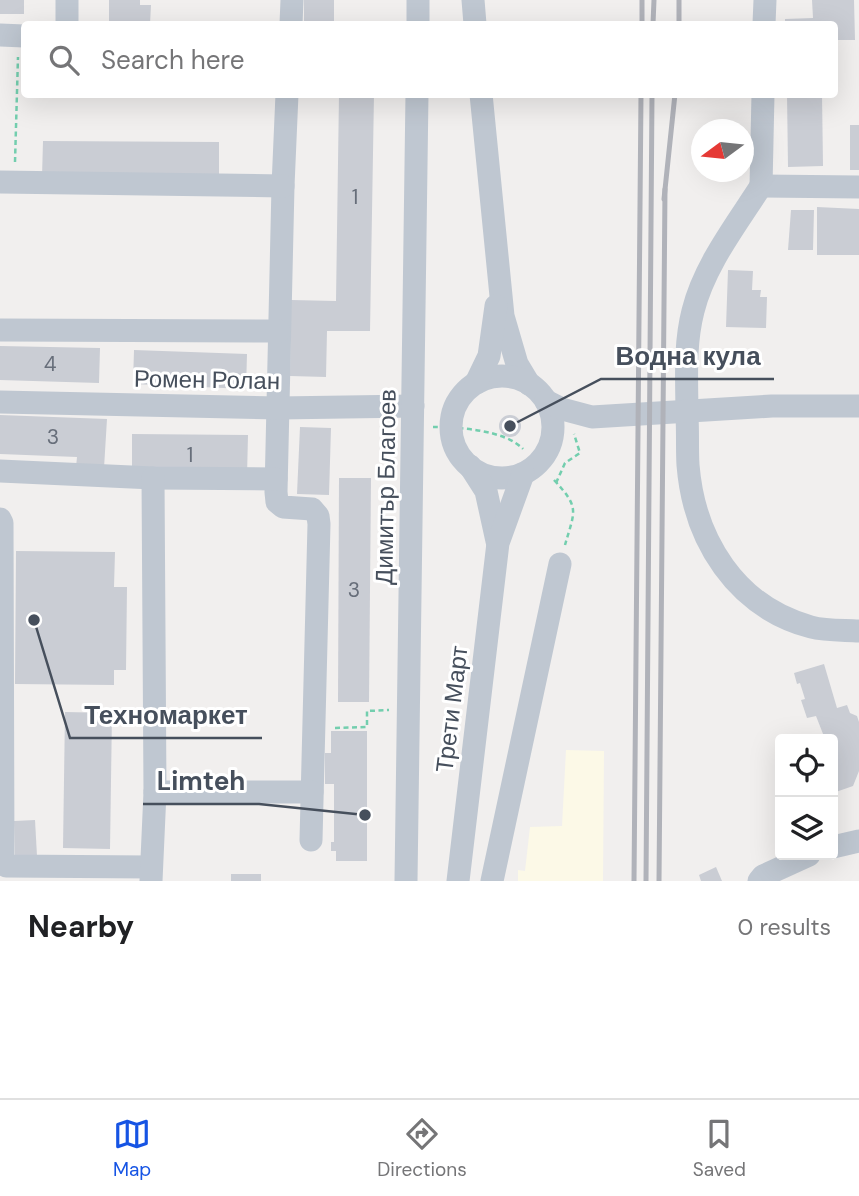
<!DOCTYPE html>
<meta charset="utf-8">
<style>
:root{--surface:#fff;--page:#f6f6f6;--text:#202124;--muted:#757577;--line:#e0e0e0;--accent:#1654e4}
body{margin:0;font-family:"DM Sans",sans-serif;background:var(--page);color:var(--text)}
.controls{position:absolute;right:21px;bottom:21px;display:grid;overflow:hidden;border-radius:7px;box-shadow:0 7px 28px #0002}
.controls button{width:63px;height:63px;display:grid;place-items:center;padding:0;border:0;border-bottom:2px solid var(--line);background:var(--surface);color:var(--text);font:35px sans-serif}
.compass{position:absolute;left:691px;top:119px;width:63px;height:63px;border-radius:50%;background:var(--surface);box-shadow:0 7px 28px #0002;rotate:255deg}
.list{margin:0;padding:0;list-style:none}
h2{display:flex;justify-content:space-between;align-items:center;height:91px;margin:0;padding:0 28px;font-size:30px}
h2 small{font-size:23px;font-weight:400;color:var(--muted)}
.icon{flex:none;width:38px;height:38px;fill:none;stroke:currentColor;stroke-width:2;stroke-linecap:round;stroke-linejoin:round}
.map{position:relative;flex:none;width:859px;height:881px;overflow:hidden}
.search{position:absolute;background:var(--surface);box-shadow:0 7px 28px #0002;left:21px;right:21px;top:21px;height:77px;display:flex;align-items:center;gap:18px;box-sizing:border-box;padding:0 24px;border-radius:7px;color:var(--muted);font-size:26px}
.sheet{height:217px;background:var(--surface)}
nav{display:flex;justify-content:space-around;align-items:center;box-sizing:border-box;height:98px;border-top:2px solid var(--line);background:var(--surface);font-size:19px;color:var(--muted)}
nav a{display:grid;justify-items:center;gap:4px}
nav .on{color:var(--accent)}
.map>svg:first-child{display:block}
</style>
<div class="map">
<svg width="859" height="881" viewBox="0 0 859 881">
<rect width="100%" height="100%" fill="#f1efee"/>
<polygon fill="#fcf9e7" points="566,750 604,751 603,881 518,881 518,870 525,871 530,827 562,826"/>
<g fill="#cacdd4">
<rect x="0" y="0" width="24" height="14"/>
<polygon points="109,0 140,0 140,5 151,5 150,24 109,24"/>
<rect x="304" y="0" width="30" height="24"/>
<polygon points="812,0 854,0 855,40 834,40 834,24 785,24 785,19 813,18"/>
<polygon points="339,94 374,94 370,331 327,331 326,377 290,376 291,300 336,301"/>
<polygon points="787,94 822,94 823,166 788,167"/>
<rect x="850" y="125" width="9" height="45"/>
<polygon points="43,141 219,142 219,178 42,177"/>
<polygon points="817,207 859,209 859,255 817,255"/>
<polygon points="791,210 814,210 813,250 788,250"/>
<polygon points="728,270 753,271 752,290 761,290 760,297 767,297 766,328 726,327"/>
<polygon points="0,346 100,348 99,383 0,380"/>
<polygon points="134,350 247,354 246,389 133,384"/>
<circle cx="510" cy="426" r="11"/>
<polygon points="0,415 107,419 104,468 76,467 77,457 0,454"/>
<polygon points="300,427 331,428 329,495 297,494"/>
<polygon points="132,434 248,435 247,476 132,475"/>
<polygon points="339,478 371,478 369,702 338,702"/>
<polygon points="16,551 115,552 114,587 127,587 126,670 114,670 114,685 15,684"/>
<polygon points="824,664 837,708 847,705 850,713 857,716 859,722 859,771 853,786 833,793 833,739 825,739 816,716 807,718 801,700 805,699 800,683 797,684 794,673"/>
<polygon points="65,712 112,713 110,849 63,848"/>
<polygon points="331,731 367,731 367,861 336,861 336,851 331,851 331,842 334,842 334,784 325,784 325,753 331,753"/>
<polygon points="35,820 37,856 15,857 14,821"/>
<polygon points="716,867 722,881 701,881 699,875"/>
<rect x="231" y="874" width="30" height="7"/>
</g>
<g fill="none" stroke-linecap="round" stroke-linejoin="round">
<g stroke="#73ceae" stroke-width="2.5" stroke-dasharray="5 3.5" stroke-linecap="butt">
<polyline points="15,162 18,57"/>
<path d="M 433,427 C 459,427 505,430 523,449"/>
<path d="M 554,480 C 580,508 575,510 565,545"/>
<polyline points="556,483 565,463 580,453 574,434"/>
<polyline points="335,728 367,727 367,711 389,710"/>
</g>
<g stroke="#bfc7d1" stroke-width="23">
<polyline points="473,0 475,24"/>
<polyline points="67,24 67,0"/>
<polyline points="291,24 292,0"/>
<polyline points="418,24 418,0"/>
<polyline points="764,24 765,0"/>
<polyline points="0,35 24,36"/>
<polyline points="287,94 283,186 276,492 277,502 283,507 312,509 318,516 319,524 311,840"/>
<polyline points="481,94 503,316 517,364 529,384"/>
<polyline points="0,182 283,186"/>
<path d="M 761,186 C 736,225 704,266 693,311 C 684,346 687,382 687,417 C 688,433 687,449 688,465 C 694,540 736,607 811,627 C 826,631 844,630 859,631"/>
<polyline points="761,186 859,187"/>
<polyline points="761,186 763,94"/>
<polyline points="0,330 279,331"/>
<circle cx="502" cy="427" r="51"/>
<polyline points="476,383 489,356 496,306"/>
<polyline points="546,401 562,409 592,417 772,406 859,406"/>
<polyline points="0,402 278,408 413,406"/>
<polyline points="470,466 486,491 497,541"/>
<polyline points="0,471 153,478 276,479"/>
<polyline points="0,519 2,523 3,864 6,866 151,867"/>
<polyline points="155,792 312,792"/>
<polyline points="833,847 859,841"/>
<polyline points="151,881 155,792 153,478"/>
<polyline points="406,881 417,94"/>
<polyline points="458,881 498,543 523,474"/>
<polyline points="492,881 560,564"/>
<polyline points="759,881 763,876 809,855"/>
</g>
<g stroke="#b0b2b9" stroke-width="5">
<polyline points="642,24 642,0"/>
<polyline points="653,24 654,0"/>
<polyline points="679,24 679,0"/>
<polyline points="664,199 675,94"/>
<polyline points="634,881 641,94"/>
<polyline points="646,881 652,94"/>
<polyline points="659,881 665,189"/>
</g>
</g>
<g text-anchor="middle" stroke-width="6" stroke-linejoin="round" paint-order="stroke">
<g font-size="21" fill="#676e7a">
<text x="355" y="204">1</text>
<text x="50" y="371">4</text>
<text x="53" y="444">3</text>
<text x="190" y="462">1</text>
<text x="354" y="597">3</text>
</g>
<g font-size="24" fill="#464f5c" stroke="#fff">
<text transform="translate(207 380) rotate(1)" y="8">Ромен Ролан</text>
<text transform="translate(386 487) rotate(-89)" y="8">Димитър Благоев</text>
<text transform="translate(452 709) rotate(-83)" y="8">Трети Март</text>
</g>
</g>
<path fill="none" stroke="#464f5c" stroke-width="2.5" d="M510 426L601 379H774M34 620L70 738H262M365 815L259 804H143"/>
<g fill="#464f5c" stroke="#fff" stroke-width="2.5">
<circle cx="510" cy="426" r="7"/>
<circle cx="34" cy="620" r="7"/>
<circle cx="365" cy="815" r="7"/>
</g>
<g font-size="26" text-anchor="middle" font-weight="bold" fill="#464f5c" stroke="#fff" stroke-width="6" stroke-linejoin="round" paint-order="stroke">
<text x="688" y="365">Водна кула</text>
<text x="166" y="724">Техномаркет</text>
<text x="201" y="790">Limteh</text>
</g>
</svg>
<div class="controls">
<button><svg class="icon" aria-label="locate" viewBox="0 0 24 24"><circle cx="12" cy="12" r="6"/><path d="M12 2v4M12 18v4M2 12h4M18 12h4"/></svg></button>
<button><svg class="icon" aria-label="layers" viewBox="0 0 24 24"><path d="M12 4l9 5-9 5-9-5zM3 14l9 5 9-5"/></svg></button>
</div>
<svg class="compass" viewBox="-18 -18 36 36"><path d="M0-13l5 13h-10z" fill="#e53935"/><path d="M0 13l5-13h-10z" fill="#757577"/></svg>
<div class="search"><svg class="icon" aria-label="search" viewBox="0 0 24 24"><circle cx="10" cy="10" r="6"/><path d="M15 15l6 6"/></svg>Search here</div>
</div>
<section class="sheet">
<h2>Nearby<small>0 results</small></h2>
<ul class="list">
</ul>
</section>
<nav>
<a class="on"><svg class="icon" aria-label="map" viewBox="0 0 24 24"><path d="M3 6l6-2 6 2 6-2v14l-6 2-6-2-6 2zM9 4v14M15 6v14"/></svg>Map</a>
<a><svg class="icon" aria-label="directions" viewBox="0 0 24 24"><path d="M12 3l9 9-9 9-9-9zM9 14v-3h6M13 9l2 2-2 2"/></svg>Directions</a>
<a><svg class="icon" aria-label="saved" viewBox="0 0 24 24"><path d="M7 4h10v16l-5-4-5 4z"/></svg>Saved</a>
</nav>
